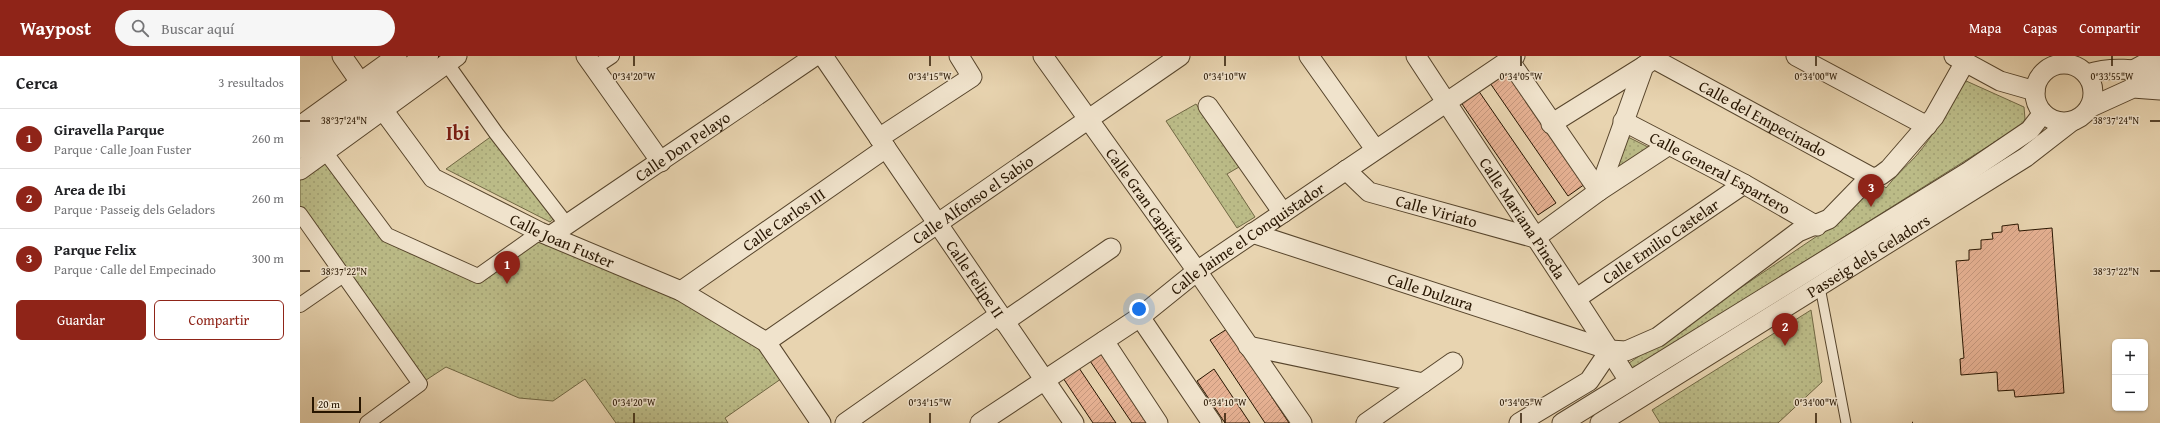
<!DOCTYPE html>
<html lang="es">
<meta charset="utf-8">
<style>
:root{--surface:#fff;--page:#f6f6f6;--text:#202124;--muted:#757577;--line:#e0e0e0;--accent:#8f2418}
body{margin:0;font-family:"Gentium Book Plus",serif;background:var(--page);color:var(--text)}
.controls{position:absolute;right:12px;bottom:12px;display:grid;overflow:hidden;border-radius:6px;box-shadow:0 1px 3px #0004}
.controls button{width:36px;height:36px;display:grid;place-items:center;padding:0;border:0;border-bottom:1px solid var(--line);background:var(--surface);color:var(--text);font:20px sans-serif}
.scale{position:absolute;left:12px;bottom:10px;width:49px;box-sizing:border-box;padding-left:4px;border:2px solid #271500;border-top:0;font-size:11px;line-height:14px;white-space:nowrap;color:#271500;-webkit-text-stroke:3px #f0e3cc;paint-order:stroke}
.you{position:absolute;left:839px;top:253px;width:14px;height:14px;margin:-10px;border:3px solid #fff;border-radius:50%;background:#1a73e8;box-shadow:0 0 0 6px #1a73e833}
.badge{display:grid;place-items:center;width:26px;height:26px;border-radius:50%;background:var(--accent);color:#fff;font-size:13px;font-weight:700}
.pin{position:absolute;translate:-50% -33px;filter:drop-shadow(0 1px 2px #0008)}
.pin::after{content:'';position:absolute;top:21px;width:14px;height:12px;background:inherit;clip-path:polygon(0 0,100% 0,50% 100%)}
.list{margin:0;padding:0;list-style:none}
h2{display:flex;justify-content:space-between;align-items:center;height:52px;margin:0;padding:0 16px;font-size:17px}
h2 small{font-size:13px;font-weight:400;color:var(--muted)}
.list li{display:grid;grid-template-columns:26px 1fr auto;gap:12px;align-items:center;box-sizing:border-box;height:60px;padding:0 16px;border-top:1px solid var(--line)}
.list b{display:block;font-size:15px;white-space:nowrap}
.list p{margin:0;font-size:13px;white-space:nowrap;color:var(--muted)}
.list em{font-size:13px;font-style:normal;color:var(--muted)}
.actions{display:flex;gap:8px;padding:12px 16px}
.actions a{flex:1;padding:9px 0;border:1px solid var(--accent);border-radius:6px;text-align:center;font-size:14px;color:var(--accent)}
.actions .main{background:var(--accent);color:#fff}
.icon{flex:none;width:22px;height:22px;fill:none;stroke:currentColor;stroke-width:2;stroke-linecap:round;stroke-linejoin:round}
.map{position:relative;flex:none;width:1860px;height:367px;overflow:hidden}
header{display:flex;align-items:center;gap:24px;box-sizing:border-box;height:56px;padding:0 20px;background:var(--accent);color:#fff}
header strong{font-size:19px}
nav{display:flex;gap:22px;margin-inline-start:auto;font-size:14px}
.search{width:280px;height:36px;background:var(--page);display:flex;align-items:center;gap:10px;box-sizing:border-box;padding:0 14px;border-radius:22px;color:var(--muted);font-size:15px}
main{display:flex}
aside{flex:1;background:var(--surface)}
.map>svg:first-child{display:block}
</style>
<header>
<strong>Waypost</strong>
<div class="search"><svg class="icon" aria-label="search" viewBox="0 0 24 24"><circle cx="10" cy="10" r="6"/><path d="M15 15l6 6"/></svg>Buscar aquí</div>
<nav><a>Mapa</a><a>Capas</a><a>Compartir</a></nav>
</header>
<main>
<aside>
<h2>Cerca<small>3 resultados</small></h2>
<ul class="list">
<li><span class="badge">1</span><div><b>Giravella Parque</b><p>Parque · Calle Joan Fuster</p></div><em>260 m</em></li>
<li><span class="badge">2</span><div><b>Area de Ibi</b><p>Parque · Passeig dels Geladors</p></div><em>260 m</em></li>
<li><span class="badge">3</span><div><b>Parque Felix</b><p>Parque · Calle del Empecinado</p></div><em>300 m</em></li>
</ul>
<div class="actions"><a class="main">Guardar</a><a>Compartir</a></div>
</aside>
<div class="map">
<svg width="1860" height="367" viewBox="0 0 1860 367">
<defs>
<pattern id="park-dots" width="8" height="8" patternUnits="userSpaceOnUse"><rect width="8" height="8" fill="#bbbb87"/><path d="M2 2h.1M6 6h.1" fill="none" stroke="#a1a073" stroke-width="1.8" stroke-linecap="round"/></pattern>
<pattern id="building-hatch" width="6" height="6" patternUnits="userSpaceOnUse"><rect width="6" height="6" fill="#e6b193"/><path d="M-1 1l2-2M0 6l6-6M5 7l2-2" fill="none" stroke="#c5977d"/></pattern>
</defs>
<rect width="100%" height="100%" fill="#e8d4b0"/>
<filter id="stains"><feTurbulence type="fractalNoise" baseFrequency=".005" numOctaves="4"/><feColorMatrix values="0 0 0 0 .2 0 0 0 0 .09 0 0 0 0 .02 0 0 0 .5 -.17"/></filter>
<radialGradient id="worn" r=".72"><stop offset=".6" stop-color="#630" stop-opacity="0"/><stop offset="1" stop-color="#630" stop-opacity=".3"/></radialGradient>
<g fill="url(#park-dots)" stroke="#716844">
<path d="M 1664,24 L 1724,51 L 1725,63 L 1722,69 L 1329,316 L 1326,309 L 1532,170 L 1569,130 L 1581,128 L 1586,132 C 1595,120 1606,111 1616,100 C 1636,77 1649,50 1664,24 Z"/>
<polygon points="896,48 939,111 927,118 955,161 937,172 866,65"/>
<polygon points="196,77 258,159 250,166 146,113"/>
<polygon points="1326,80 1352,93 1314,119"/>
<polygon points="26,97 87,179 178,220 240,176 466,286 488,318 425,362 428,367 316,367 285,323 253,345 219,342 146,311 120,328 0,158 0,114"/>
<polygon points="1511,254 1522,326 1478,367 1360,367 1352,354"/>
</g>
<g fill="url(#building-hatch)" stroke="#271500">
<polygon points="1207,15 1285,128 1268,140 1190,27"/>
<polygon points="1178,34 1256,147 1238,159 1160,45"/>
<polygon points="1718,168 1719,175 1752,172 1764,337 1715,341 1714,334 1698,335 1697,316 1661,319 1660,303 1664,302 1656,205 1669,204 1669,194 1681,193 1681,184 1693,183 1692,177 1702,176 1702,170"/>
<polygon points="927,273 989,367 965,367 910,284"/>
<polygon points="804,291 855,367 832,367 788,302"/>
<polygon points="777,309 816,367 793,367 761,319"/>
<polygon points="914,313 950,367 925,367 897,325"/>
</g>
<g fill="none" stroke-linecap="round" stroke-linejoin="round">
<defs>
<polyline id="service" points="1520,231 1546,367"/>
<g id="pedestrian">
<polyline points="147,8 196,77 267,169"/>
<polyline points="294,12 312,0"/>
<polyline points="26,97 87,179 178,220 240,176"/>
<polyline points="0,158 120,328 67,367"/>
<polyline points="0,249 42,220"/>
</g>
<g id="minor">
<polyline points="42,0 60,26 72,27"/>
<polyline points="286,0 361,106"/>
<path id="s1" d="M 523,0 L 774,367"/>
<path id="s2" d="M 743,0 L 897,215 L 1002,367"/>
<polyline points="1009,0 1075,93"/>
<path id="s3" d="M 1116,0 C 1187,109 1260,216 1329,325"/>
<polyline points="1496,0 1627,70"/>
<polyline points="1654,0 1700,25 1735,35"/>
<path id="s4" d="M 1354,3 L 1573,122"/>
<polyline points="1209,4 1299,135 1369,89"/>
<circle cx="1764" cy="37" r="29"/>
<polyline points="1835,13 1859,0"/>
<path d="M 1787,18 C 1812,10 1835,13 1860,19"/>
<polyline points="908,50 983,157"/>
<polyline points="1789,52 1833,32 1860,34"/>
<path id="s5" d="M 83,54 L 133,122 L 240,176 L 381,235 L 466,286 L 521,367"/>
<path id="s6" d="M 1323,65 L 1444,128 L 1517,170"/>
<polyline points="1251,68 1344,10"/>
<polyline points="0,70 97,0"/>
<polyline points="579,82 672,21 659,0"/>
<polyline points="0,114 157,0"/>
<path id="s7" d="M 1046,114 L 1069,136 L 1235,182 L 1299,135 L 1344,10 L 1358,0"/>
<path id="s8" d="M 952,177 L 1310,294 L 1326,295 L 1358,281 L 1498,176 L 1529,163 L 1564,127 L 1581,119 L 1589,113 L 1634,61 L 1665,6"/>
<path id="s9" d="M 250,180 L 515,0"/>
<path id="s10" d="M 381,235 L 586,92"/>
<path id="s11" d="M 1277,242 L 1444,128"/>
<polyline points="840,261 912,367"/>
<polyline points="704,266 811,192"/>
<polyline points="804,285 858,367"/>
<path id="s12" d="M 466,286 L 880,0"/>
<polyline points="948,290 1123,327"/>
<polyline points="545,367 699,259"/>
<path id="s13" d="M 680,367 L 840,261 L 897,215 L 1215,0"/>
<polyline points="1066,367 1153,306"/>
<polyline points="1219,367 1289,325 1310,294"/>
<polyline points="1262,367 1668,116 1730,74 1743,57"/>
<path id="s14" d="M 1300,367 L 1726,101 L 1771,66"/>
</g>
<polyline id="secondary" points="0,91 127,0"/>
</defs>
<use href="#service" stroke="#57452c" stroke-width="11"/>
<use href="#pedestrian" stroke="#57452c" stroke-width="16"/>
<use href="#minor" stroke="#57452c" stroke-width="21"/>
<use href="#secondary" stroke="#271500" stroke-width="24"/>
<polyline stroke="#271500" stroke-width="2.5" stroke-dasharray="1 2" stroke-linecap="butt" points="1612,367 1613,367"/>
<use href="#service" stroke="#f0e3cc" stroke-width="9"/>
<use href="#pedestrian" stroke="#f0e3cc" stroke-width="14"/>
<use href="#minor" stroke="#f0e3cc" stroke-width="19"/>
<use href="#secondary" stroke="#f0e3cc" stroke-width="22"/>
</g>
<path fill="none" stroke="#271500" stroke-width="1.5" d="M 334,0 L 334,10M 630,0 L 630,10M 925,0 L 925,10M 1221,0 L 1221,10M 1516,0 L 1516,10M 1812,0 L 1812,10M 0,65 L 10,65M 1850,65 L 1860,65M 0,215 L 10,215M 1850,215 L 1860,215M 334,357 L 334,367M 630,357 L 630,367M 925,357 L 925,367M 1221,357 L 1221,367M 1516,357 L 1516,367"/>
<g text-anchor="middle" stroke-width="3" stroke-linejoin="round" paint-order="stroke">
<g font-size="16" fill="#271500" stroke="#f0e3cc">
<text dy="6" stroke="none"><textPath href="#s4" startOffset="124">Calle del Empecinado</textPath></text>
<text dy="6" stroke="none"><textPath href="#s9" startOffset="160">Calle Don Pelayo</textPath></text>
<text dy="6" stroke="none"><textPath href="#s6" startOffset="110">Calle General Espartero</textPath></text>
<text dy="6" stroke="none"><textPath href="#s12" startOffset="251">Calle Alfonso el Sabio</textPath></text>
<text dy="6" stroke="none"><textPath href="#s2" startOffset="177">Calle Gran Capitán</textPath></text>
<text dy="6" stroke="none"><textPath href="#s7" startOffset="102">Calle Viriato</textPath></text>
<text dy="6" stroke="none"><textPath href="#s3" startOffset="194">Calle Mariana Pineda</textPath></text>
<text dy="6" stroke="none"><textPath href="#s10" startOffset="125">Calle Carlos III</textPath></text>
<text dy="6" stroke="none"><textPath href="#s13" startOffset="325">Calle Jaime el Conquistador</textPath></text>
<text dy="6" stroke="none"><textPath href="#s5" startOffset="228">Calle Joan Fuster</textPath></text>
<text dy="6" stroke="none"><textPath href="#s11" startOffset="101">Calle Emilio Castelar</textPath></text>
<text dy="6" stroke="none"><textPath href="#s14" startOffset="316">Passeig dels Geladors</textPath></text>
<text dy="6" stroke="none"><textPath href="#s1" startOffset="270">Calle Felipe II</textPath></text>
<text dy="6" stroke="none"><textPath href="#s8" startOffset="188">Calle Dulzura</textPath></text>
</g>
<g font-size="20" font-weight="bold" fill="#7a1f14" stroke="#f0e3cc">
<text x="158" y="84">Ibi</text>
</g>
</g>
<g font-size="10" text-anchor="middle" fill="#271500" stroke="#f0e3cc" stroke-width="3" stroke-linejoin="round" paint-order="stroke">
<text x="334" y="24">0°34'20"W</text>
<text x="630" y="24">0°34'15"W</text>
<text x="925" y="24">0°34'10"W</text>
<text x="1221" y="24">0°34'05"W</text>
<text x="1516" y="24">0°34'00"W</text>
<text x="1812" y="24">0°33'55"W</text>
<text x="44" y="68">38°37'24"N</text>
<text x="1816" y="68">38°37'24"N</text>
<text x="44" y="219">38°37'22"N</text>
<text x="1816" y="219">38°37'22"N</text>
<text x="334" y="350">0°34'20"W</text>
<text x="630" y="350">0°34'15"W</text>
<text x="925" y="350">0°34'10"W</text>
<text x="1221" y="350">0°34'05"W</text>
<text x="1516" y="350">0°34'00"W</text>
</g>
<rect width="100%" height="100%" filter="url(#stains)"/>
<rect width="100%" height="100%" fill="url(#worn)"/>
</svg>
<div class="controls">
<button>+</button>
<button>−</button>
</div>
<div class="scale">20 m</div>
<div class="you"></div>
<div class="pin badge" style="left:207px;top:228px">1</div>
<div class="pin badge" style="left:1485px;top:290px">2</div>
<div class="pin badge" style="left:1571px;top:151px">3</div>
</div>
</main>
